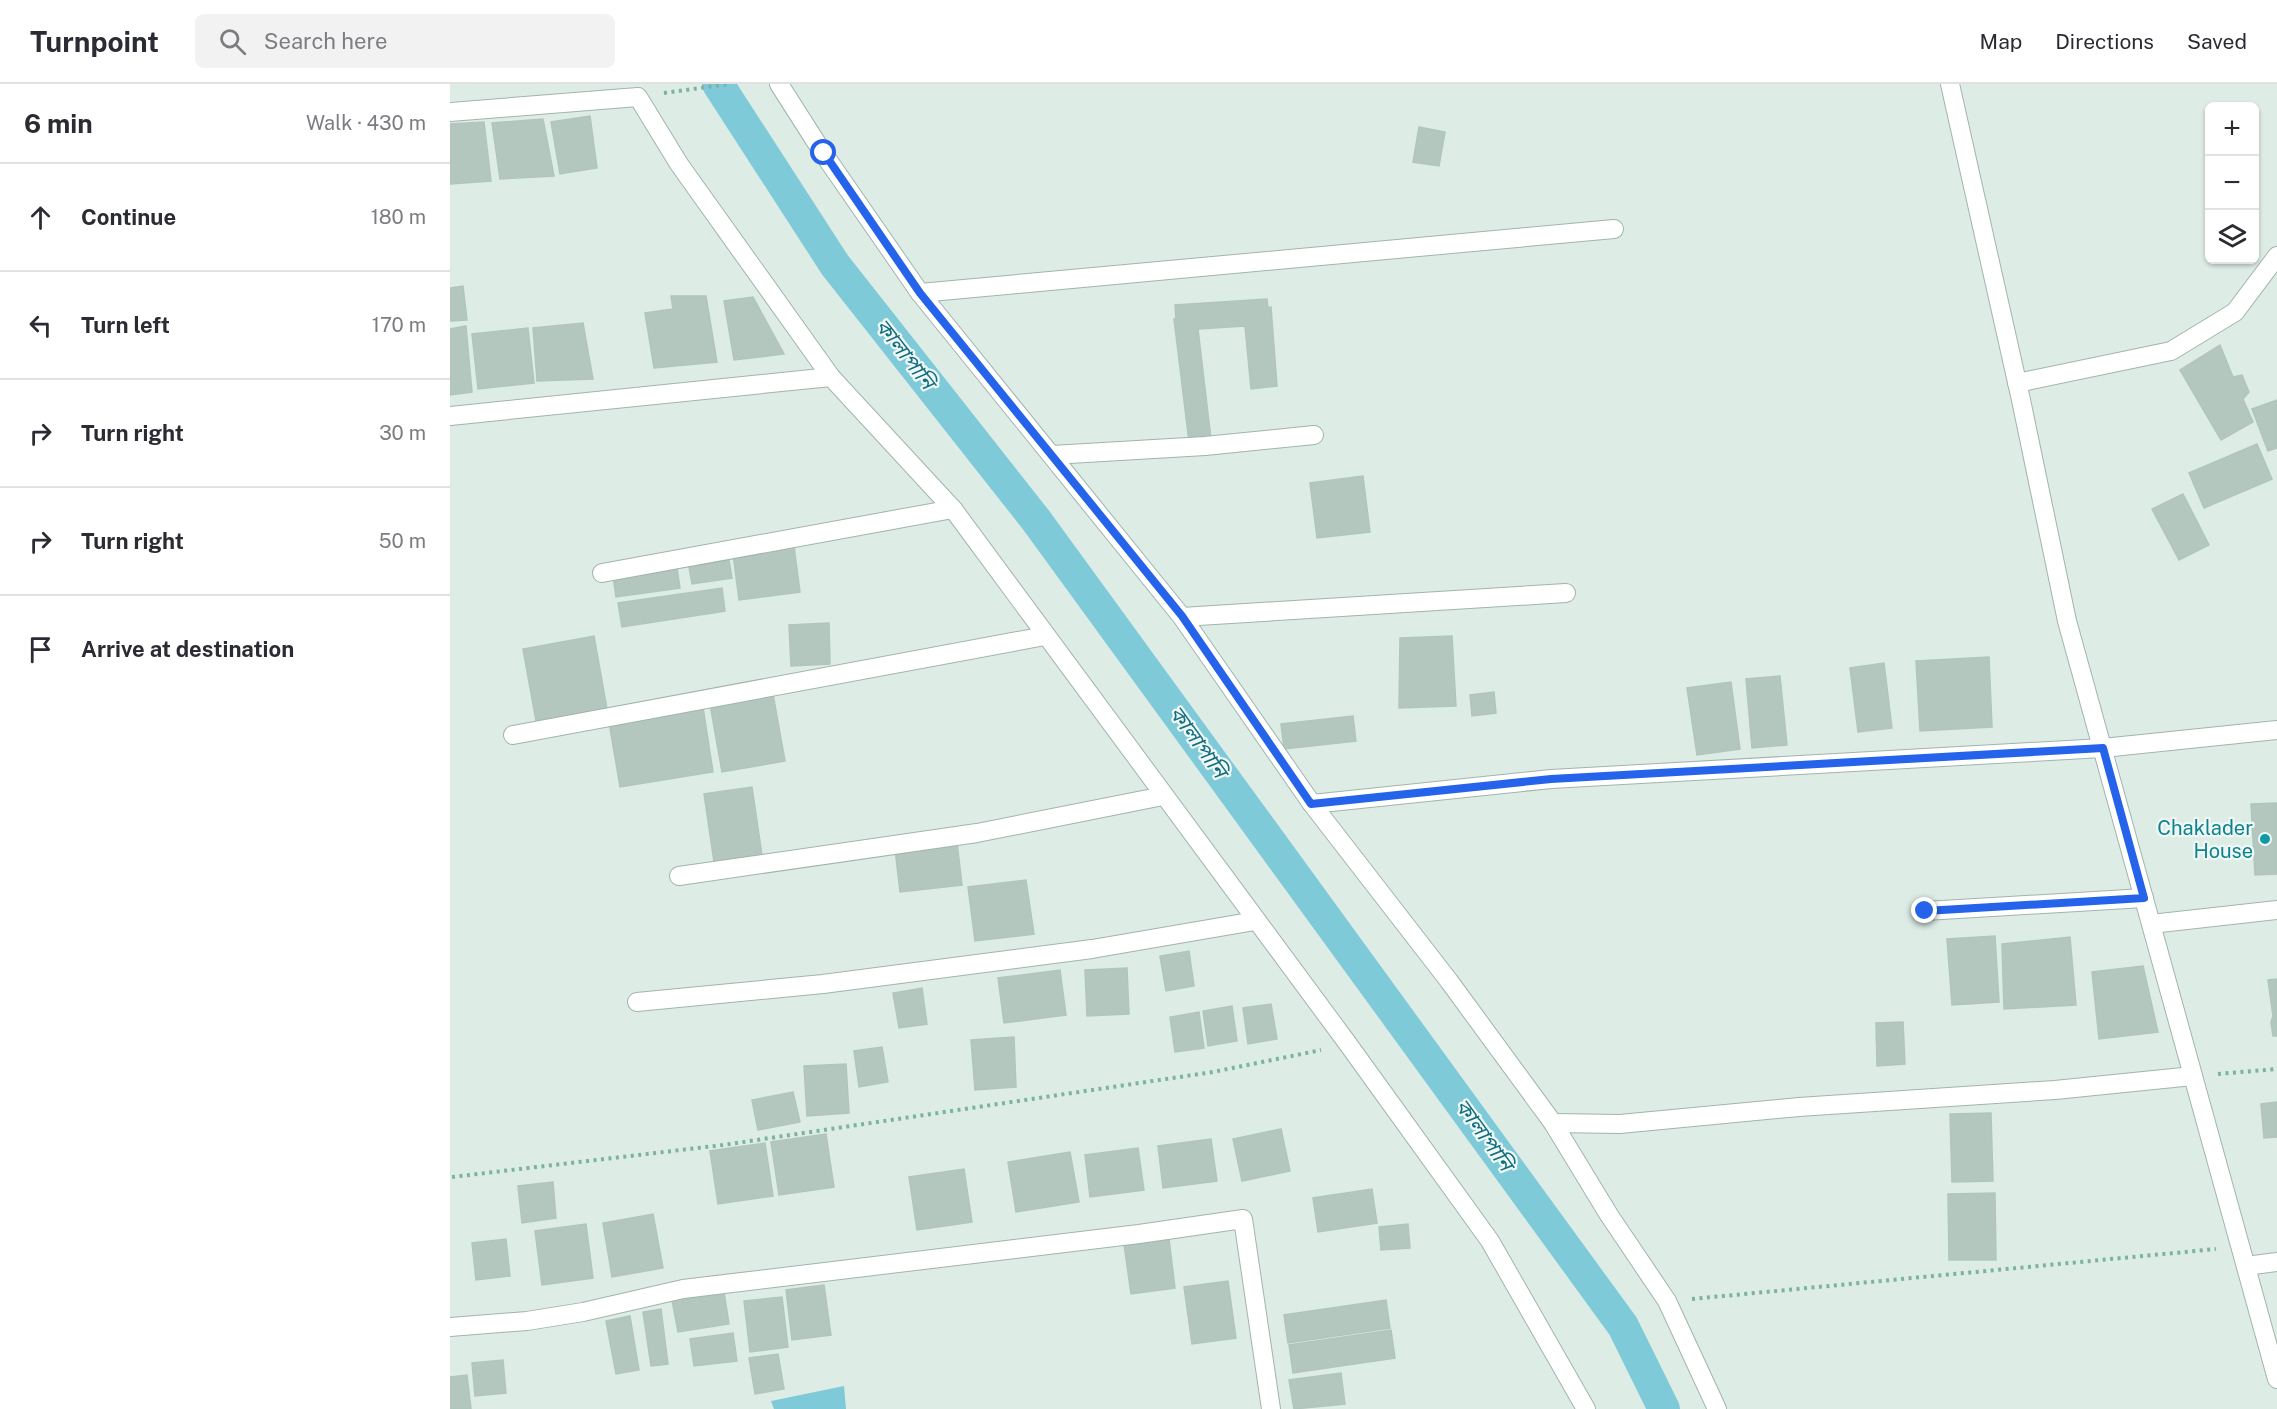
<!DOCTYPE html>
<meta charset="utf-8">
<style>
:root{--surface:#fff;--page:#f2f2f3;--text:#2b2b33;--muted:#7c7c81;--line:#e1e1e2}
body{margin:0;font-family:"Public Sans","Noto Sans Bengali",sans-serif;background:var(--page);color:var(--text)}
.controls{position:absolute;right:18px;top:18px;display:grid;overflow:hidden;border-radius:9px;box-shadow:0 2px 4px #0004}
.controls button{width:54px;height:54px;display:grid;place-items:center;padding:0;border:0;border-bottom:2px solid var(--line);background:var(--surface);color:var(--text);font:30px sans-serif}
.stop{position:absolute;width:18px;height:18px;margin:-14px;border:4px solid #2563eb;border-radius:50%;background:#fff}
.stop.end{background:#2563eb;border-color:#fff;box-shadow:0 2px 6px #0008}
.list{margin:0;padding:0;list-style:none}
h2{display:flex;justify-content:space-between;align-items:center;height:78px;margin:0;padding:0 24px;font-size:26px}
h2 small{font-size:20px;font-weight:400;color:var(--muted)}
.list li{display:grid;grid-template-columns:39px 1fr auto;gap:18px;align-items:center;box-sizing:border-box;height:108px;padding:0 24px;border-top:2px solid var(--line)}
.list b{display:block;font-size:22px;white-space:nowrap}
.list em{font-size:20px;font-style:normal;color:var(--muted)}
.icon{flex:none;width:33px;height:33px;fill:none;stroke:currentColor;stroke-width:2;stroke-linecap:round;stroke-linejoin:round}
.map{position:relative;flex:none;width:1827px;height:1325px;overflow:hidden}
header{display:flex;align-items:center;gap:36px;box-sizing:border-box;height:84px;padding:0 30px;background:var(--surface);border-bottom:2px solid var(--line)}
header strong{font-size:28px}
nav{display:flex;gap:33px;margin-inline-start:auto;font-size:21px}
.search{width:420px;height:54px;background:var(--page);display:flex;align-items:center;gap:15px;box-sizing:border-box;padding:0 21px;border-radius:9px;color:var(--muted);font-size:22px}
main{display:flex}
aside{flex:1;background:var(--surface)}
.map>svg:first-child{display:block}
</style>
<header>
<strong>Turnpoint</strong>
<div class="search"><svg class="icon" aria-label="search" viewBox="0 0 24 24"><circle cx="10" cy="10" r="6"/><path d="M15 15l6 6"/></svg>Search here</div>
<nav><a>Map</a><a>Directions</a><a>Saved</a></nav>
</header>
<main>
<aside>
<h2>6 min<small>Walk · 430 m</small></h2>
<ul class="list">
<li><svg class="icon" aria-label="ahead" viewBox="0 0 24 24"><path d="M12 20V5M6 11l6-6 6 6"/></svg><div><b>Continue</b></div><em>180 m</em></li>
<li><svg class="icon" aria-label="left" viewBox="0 0 24 24"><path d="M17 20v-9H6M10 6l-5 5 5 5"/></svg><div><b>Turn left</b></div><em>170 m</em></li>
<li><svg class="icon" aria-label="right" viewBox="0 0 24 24"><path d="M7 20v-9h11M14 6l5 5-5 5"/></svg><div><b>Turn right</b></div><em>30 m</em></li>
<li><svg class="icon" aria-label="right" viewBox="0 0 24 24"><path d="M7 20v-9h11M14 6l5 5-5 5"/></svg><div><b>Turn right</b></div><em>50 m</em></li>
<li><svg class="icon" aria-label="arrive" viewBox="0 0 24 24"><path d="M6 21V4h12l-3 4 3 4H6"/></svg><div><b>Arrive at destination</b></div></li>
</ul>
</aside>
<div class="map">
<svg width="1827" height="1325" viewBox="0 0 1827 1325">
<rect width="100%" height="100%" fill="#deece6"/>
<polygon fill="#7fcad8" points="394,1302 396,1325 324,1325 321,1317"/>
<g fill="none" stroke-linecap="round" stroke-linejoin="round">
<polyline stroke="#7fcad8" stroke-width="32" points="268,0 385,181 586,436 1173,1242 1214,1325"/>
</g>
<g fill="#b3c7bf" stroke="#b0c6bd" stroke-width="1.5">
<polygon points="140,32 147,84 110,90 101,38"/>
<polygon points="93,35 104,92 50,95 42,39"/>
<polygon points="34,38 41,97 0,100 0,40"/>
<polygon points="969,43 995,48 989,82 963,78"/>
<polygon points="13,202 17,236 0,237 0,204"/>
<polygon points="221,212 256,212 267,278 204,284 195,229 223,225"/>
<polygon points="303,213 334,270 284,276 274,217"/>
<polygon points="817,215 818,224 821,223 827,302 801,305 795,242 748,245 761,355 739,358 724,235 726,235 725,221"/>
<polygon points="133,239 143,295 87,297 83,244"/>
<polygon points="16,242 22,308 0,311 0,245"/>
<polygon points="78,244 84,299 28,305 22,250"/>
<polygon points="1770,261 1783,293 1792,291 1799,308 1793,315 1803,338 1771,356 1730,286"/>
<polygon points="1827,316 1827,364 1818,367 1802,325"/>
<polygon points="1807,360 1822,395 1754,424 1739,389"/>
<polygon points="913,392 920,448 867,454 860,399"/>
<polygon points="1733,410 1759,461 1729,476 1702,425"/>
<polygon points="344,462 350,508 289,516 283,470"/>
<polygon points="279,476 282,494 242,500 239,483"/>
<polygon points="227,484 230,504 166,513 163,493"/>
<polygon points="272,504 275,527 172,543 168,519"/>
<polygon points="379,539 380,580 341,582 339,541"/>
<polygon points="144,552 157,625 86,637 73,565"/>
<polygon points="1002,552 1006,622 949,624 950,554"/>
<polygon points="1539,573 1542,643 1470,647 1466,577"/>
<polygon points="1434,579 1442,644 1408,648 1400,584"/>
<polygon points="1330,592 1337,661 1302,664 1296,595"/>
<polygon points="1281,598 1290,665 1247,671 1237,604"/>
<polygon points="1044,608 1046,629 1022,632 1020,611"/>
<polygon points="323,610 335,677 272,688 260,620"/>
<polygon points="253,623 263,688 170,703 159,638"/>
<polygon points="903,632 906,657 834,665 831,640"/>
<polygon points="302,703 312,771 264,778 254,710"/>
<polygon points="1827,719 1827,790 1805,791 1801,720"/>
<polygon points="507,758 512,801 450,808 445,765"/>
<polygon points="576,796 584,850 525,857 518,803"/>
<polygon points="1545,852 1549,918 1502,921 1497,855"/>
<polygon points="1620,853 1626,921 1554,925 1552,860"/>
<polygon points="739,867 744,902 716,907 710,872"/>
<polygon points="1693,882 1708,948 1649,955 1642,888"/>
<polygon points="677,884 679,930 637,932 635,886"/>
<polygon points="610,886 616,931 554,939 548,894"/>
<polygon points="1827,895 1827,952 1823,952 1821,938 1823,932 1818,896"/>
<polygon points="472,904 477,940 449,944 443,909"/>
<polygon points="821,920 827,955 798,960 793,924"/>
<polygon points="782,922 787,957 758,962 753,927"/>
<polygon points="749,928 754,964 725,968 720,933"/>
<polygon points="1453,938 1455,980 1427,982 1426,939"/>
<polygon points="564,953 566,1003 525,1006 521,956"/>
<polygon points="432,963 438,998 409,1003 404,967"/>
<polygon points="396,980 399,1029 357,1032 354,982"/>
<polygon points="343,1008 350,1038 308,1046 302,1016"/>
<polygon points="1827,1018 1827,1053 1814,1054 1811,1020"/>
<polygon points="1541,1029 1543,1097 1502,1098 1500,1030"/>
<polygon points="831,1045 840,1087 792,1097 783,1055"/>
<polygon points="376,1050 384,1103 329,1111 321,1058"/>
<polygon points="761,1055 767,1097 713,1104 708,1062"/>
<polygon points="315,1059 323,1112 268,1120 260,1067"/>
<polygon points="688,1064 694,1106 640,1113 635,1071"/>
<polygon points="620,1068 629,1118 566,1128 558,1078"/>
<polygon points="514,1085 522,1138 467,1146 459,1093"/>
<polygon points="103,1098 106,1134 72,1139 68,1102"/>
<polygon points="922,1105 927,1139 868,1148 863,1114"/>
<polygon points="1545,1109 1546,1176 1499,1176 1498,1110"/>
<polygon points="203,1130 213,1184 162,1193 153,1139"/>
<polygon points="136,1140 143,1194 92,1201 85,1147"/>
<polygon points="958,1140 960,1164 931,1166 929,1143"/>
<polygon points="718,1147 725,1204 681,1210 673,1153"/>
<polygon points="56,1155 60,1192 26,1196 22,1159"/>
<polygon points="778,1197 786,1254 742,1260 734,1203"/>
<polygon points="374,1201 381,1251 342,1256 336,1206"/>
<polygon points="274,1208 279,1240 228,1248 222,1216"/>
<polygon points="332,1213 338,1263 300,1268 294,1217"/>
<polygon points="936,1216 940,1244 838,1259 834,1231"/>
<polygon points="211,1225 218,1280 201,1282 193,1228"/>
<polygon points="180,1232 189,1286 166,1290 156,1237"/>
<polygon points="941,1246 945,1274 843,1289 839,1261"/>
<polygon points="283,1249 287,1277 244,1282 240,1255"/>
<polygon points="328,1270 334,1305 305,1310 299,1274"/>
<polygon points="53,1276 56,1309 25,1312 22,1279"/>
<polygon points="891,1289 895,1320 844,1325 839,1296"/>
<polygon points="17,1291 21,1325 0,1325 0,1293"/>
</g>
<g fill="none" stroke-linecap="round" stroke-linejoin="round">
<defs>
<g id="service">
<polyline points="1567,299 1721,267 1785,228 1827,172"/>
<polyline points="602,371 755,362 864,351"/>
</g>
<g id="minor">
<polyline points="329,0 373,69 470,209 732,533 862,720 999,897 1103,1039 1159,1131 1217,1217 1267,1325"/>
<polyline points="1500,0 1571,316 1617,537 1827,1295"/>
<polyline points="0,28 188,13 229,80 381,293 503,425 898,960 1040,1157 1136,1325"/>
<polyline points="470,209 1164,145"/>
<polyline points="0,332 381,293"/>
<polyline points="152,489 503,425"/>
<polyline points="732,533 1116,509"/>
<polyline points="63,651 595,552"/>
<polyline points="862,720 1101,695 1653,664 1827,646"/>
<polyline points="229,792 527,749 713,712"/>
<polyline points="1475,827 1694,814"/>
<polyline points="1701,840 1827,826"/>
<polyline points="187,918 373,900 642,865 805,837"/>
<polyline points="1103,1039 1170,1040 1349,1023 1605,1006 1743,992"/>
<polyline points="1796,1182 1827,1178"/>
<polyline points="0,1243 77,1237 133,1228 233,1205 689,1150 793,1135 821,1325"/>
</g>
</defs>
<use href="#service" stroke="#a1b4ad" stroke-width="20"/>
<use href="#minor" stroke="#a1b4ad" stroke-width="20"/>
<g stroke="#7bb3a2" stroke-width="4" stroke-dasharray="3 4.5" stroke-linecap="butt">
<polyline points="214,9 279,0"/>
<polyline points="1768,990 1827,985"/>
<polyline points="2,1093 273,1061 763,988 871,966"/>
<polyline points="1242,1215 1766,1165"/>
</g>
<use href="#service" stroke="#fff" stroke-width="18"/>
<use href="#minor" stroke="#fff" stroke-width="18"/>
</g>
<g fill="none" stroke-linecap="round" stroke-linejoin="round">
<polyline stroke="#2563eb" stroke-width="8" points="374,69 470,209 732,532 861,720 1101,695 1653,664 1694,814 1475,827"/>
</g>
<circle fill="#0f9aa8" stroke="#eff8f4" stroke-width="2" cx="1815" cy="755" r="6"/>
<g text-anchor="middle" stroke-width="4.5" stroke-linejoin="round" paint-order="stroke">
<g font-size="20" fill="#0d838f" stroke="#eff8f4" text-anchor="end">
<text x="1803" y="751">Chaklader<tspan x="1803" dy="23">House</tspan></text>
</g>
<g font-size="21" font-style="italic" fill="#126d80" stroke="#eff8f4">
<text transform="translate(455 270) rotate(52)" y="7">কালাপানি</text>
<text transform="translate(748 658) rotate(54)" y="7">কালাপানি</text>
<text transform="translate(1034 1051) rotate(54)" y="7">কালাপানি</text>
</g>
</g>
</svg>
<div class="controls">
<button>+</button>
<button>−</button>
<button><svg class="icon" aria-label="layers" viewBox="0 0 24 24"><path d="M12 4l9 5-9 5-9-5zM3 14l9 5 9-5"/></svg></button>
</div>
<div class="stop" style="left:374px;top:69px"></div>
<div class="stop end" style="left:1475px;top:827px"></div>
</div>
</main>
